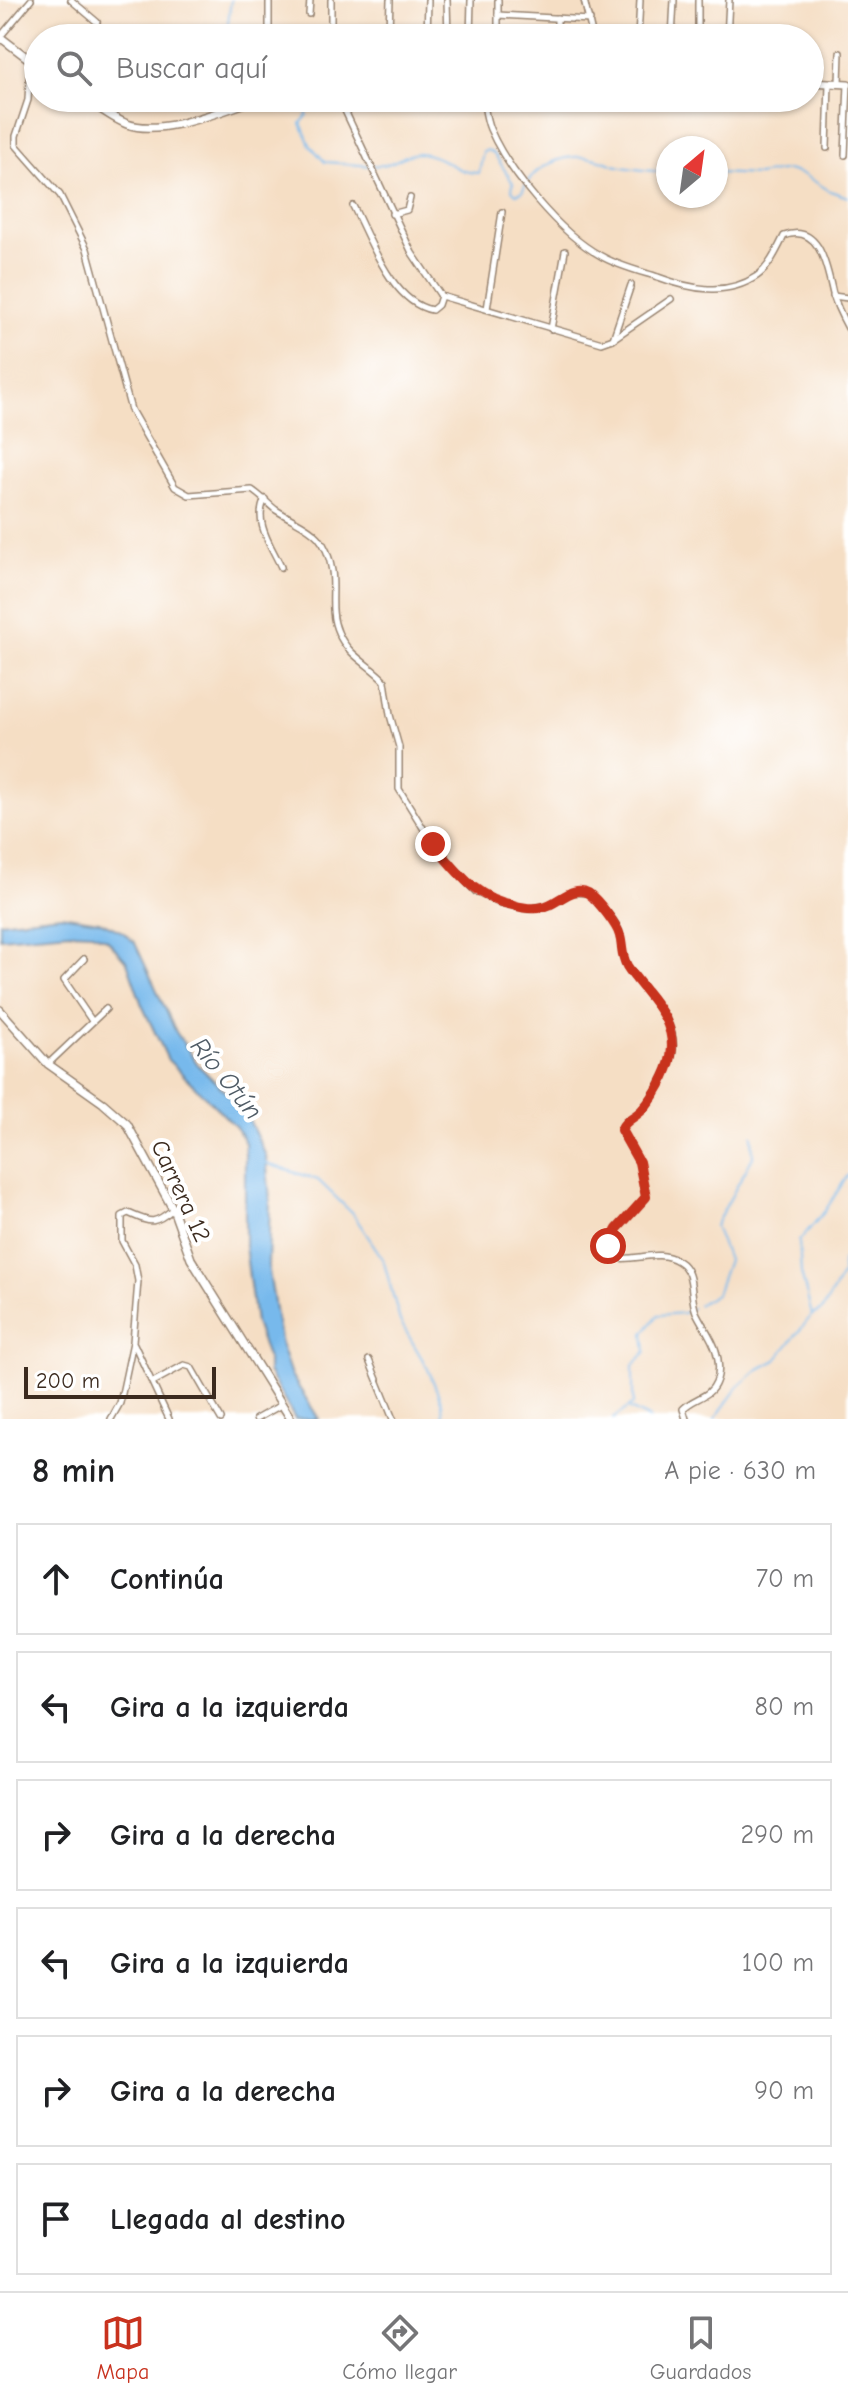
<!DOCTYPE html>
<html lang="es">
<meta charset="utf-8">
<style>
:root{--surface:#fff;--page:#f6f6f6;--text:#202124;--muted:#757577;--line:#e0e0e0;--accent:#c8321e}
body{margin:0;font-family:"Comic Neue",sans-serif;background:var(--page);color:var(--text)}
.compass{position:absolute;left:656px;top:136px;width:72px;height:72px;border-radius:50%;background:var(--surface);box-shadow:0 2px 6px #0004;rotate:29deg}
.scale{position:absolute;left:24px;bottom:20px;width:192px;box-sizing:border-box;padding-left:8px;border:4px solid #3b2a1e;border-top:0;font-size:22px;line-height:28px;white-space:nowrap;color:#3b2a1e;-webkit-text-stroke:6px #fff;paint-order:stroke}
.stop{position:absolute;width:24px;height:24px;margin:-18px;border:6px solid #c8321e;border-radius:50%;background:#fff}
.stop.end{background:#c8321e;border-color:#fff;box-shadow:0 2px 8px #0008}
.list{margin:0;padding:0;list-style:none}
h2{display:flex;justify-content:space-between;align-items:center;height:104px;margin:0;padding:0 32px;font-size:34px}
h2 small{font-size:26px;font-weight:400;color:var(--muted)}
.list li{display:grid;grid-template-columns:52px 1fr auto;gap:24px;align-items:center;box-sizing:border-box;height:112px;margin:0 16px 16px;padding:0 16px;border:2px solid var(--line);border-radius:0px}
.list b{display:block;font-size:30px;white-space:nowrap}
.list em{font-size:26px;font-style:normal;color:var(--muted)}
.icon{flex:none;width:44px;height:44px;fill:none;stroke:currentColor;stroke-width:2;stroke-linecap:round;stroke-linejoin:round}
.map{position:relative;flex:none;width:848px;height:1419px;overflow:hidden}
.search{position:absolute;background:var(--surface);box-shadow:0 2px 6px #0004;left:24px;right:24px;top:24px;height:88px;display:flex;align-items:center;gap:20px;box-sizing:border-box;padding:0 28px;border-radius:44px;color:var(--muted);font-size:30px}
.sheet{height:872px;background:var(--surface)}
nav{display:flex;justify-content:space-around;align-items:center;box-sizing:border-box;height:112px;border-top:2px solid var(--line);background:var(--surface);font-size:22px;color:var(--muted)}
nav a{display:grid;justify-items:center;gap:4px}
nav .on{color:var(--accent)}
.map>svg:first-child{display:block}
</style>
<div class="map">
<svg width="848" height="1419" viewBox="0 0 848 1419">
<rect width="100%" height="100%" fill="#fff"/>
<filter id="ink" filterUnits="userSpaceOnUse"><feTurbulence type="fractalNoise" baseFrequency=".0125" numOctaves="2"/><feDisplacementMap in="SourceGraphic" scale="16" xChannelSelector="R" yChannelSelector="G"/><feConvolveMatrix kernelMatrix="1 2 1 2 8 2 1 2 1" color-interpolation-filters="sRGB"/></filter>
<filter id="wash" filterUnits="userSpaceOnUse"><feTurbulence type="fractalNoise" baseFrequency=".006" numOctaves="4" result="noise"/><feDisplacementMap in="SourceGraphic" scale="32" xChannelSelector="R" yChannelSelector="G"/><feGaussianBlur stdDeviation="1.8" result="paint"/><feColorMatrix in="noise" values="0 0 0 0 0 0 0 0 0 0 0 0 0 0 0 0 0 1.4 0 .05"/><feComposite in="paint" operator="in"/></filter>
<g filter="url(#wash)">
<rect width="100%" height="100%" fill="#f5dec4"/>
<polygon fill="#77b9ec" stroke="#597285" stroke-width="2" points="61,915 99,921 123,932 135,943 176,1032 199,1066 245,1111 266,1156 270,1201 268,1265 281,1346 291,1375 319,1419 295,1419 268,1372 268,1360 255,1323 245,1246 245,1143 236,1127 168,1060 142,1005 127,962 107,939 92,933 70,932 0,938 0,922"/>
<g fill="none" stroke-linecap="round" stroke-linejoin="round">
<g stroke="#77b9ec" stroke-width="2">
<polyline points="226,38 231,0"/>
<path d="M 289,98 L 306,104 L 307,116 L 301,123 L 310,145 L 325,162 C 344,163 365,167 383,165 C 397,163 404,153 419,153 C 441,154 457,174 479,173 L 483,152 L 488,150 L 495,155 L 513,183 L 512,190 L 516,194 L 522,192 C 533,165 565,153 592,158 C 603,159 612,166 623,167 C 638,170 653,171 668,172"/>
<polyline points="716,173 758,175 787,170 804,175 830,191 848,197"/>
<polyline points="265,1163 318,1180 353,1214 383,1259 400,1321 428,1369 442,1403 443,1419"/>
<polyline points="698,1305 716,1294 728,1260 715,1226 753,1157 752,1135"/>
<polyline points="812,1315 822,1310 843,1274 842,1261 848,1257"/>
<polyline points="630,1409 650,1419"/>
<polyline points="613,1419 633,1404 633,1366 646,1352 644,1333 658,1315 684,1313 692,1308"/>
<polyline points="715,1419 738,1387 757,1370 776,1360 812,1315 801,1273 799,1241 825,1211 848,1175"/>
</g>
</g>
</g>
<g filter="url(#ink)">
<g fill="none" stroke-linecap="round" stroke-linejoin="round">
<defs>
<g id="street">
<polyline points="71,0 97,22"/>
<polyline points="447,0 448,38"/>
<polyline points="498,0 498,38"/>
<polyline points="584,0 593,38"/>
<polyline points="309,14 310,0"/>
<polyline points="498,15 590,20"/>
<polyline points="331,29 389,31 390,0"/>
<polyline points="427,34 460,38"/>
<polyline points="0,37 31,0"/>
<polyline points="269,38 269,0"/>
<polyline points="331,38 331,0"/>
<polyline points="427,38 428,0"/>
<polyline points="470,38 471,0"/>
<polyline points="557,38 557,18"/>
<polyline points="638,38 640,0"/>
<polyline points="672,38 674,0"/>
<polyline points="698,38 698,0"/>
<polyline points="727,38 729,0"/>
<path d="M 30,61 L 28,100 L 16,136 L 16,145 L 60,195 L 87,249 L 131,410 L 175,487 L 189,495 L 252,490 C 261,496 268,504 276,510 C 306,529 325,529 332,571 C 335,591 329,612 338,632 C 347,655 369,664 385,681 L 390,715 L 399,747 L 399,789 L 433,844 L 466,881 L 476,892 L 497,902 L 529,909 L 550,905 L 572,892 L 589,893 C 598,904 614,917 619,931 C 623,943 620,954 627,966 C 645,995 685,1024 670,1062 C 663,1079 654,1097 642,1110 C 634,1118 625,1119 621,1130 L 639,1162 L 646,1197 L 617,1229 L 608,1246 L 617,1258 C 637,1261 658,1249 678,1261 C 696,1272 689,1295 696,1312 C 702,1325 712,1337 716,1351 C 719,1360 720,1373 716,1382 C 710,1398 694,1397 683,1409 L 686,1419"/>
<polyline points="839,83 840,53"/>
<polyline points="339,98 412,253 441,296 602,343 613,339 631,285"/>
<path d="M 483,99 C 485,109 486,120 490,129 C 508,171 560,234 601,256 C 618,266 639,271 658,277 C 690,289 726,297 757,276 C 769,268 778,248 784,236 C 821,222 827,270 833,294 C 836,306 842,317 848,328"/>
<polyline points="827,148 829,83"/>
<polyline points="845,155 848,84"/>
<path d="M 353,206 C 370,239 392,303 432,310 L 438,305 L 441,296"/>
<polyline points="392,214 407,210 410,198"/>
<polyline points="833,296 848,298"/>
<polyline points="487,309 502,212"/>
<polyline points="551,329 565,251"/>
<polyline points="613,339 671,299"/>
<path d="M 265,499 C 253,522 271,545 281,567"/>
<polyline points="84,959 64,980 92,1021"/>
<polyline points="48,1064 106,1009"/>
<polyline points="134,1344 169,1419"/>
<polyline points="369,1360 393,1419"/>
<polyline points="153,1382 184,1365 191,1367 221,1419"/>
<path d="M 111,1419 L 120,1403 L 133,1342 L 138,1281 L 135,1265 L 122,1241 L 122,1216 L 128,1213 C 150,1222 153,1226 173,1209"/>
<polyline points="256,1419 281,1405"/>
</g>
<g id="secondary">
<polyline points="0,37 38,66"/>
<polyline points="810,82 848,84"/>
<path d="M 85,98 C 98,107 112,118 127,124 C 164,137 224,109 261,98"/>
<polyline points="473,98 510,98"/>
<polyline points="0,1010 48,1064 103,1103 127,1124 173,1209 191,1259 291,1419"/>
</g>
</defs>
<use href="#street" stroke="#988471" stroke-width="8"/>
<use href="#secondary" stroke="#988471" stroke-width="10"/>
<use href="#street" stroke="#fff" stroke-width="5"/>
<use href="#secondary" stroke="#fff" stroke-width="7"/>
</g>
</g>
<g fill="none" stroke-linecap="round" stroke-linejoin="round" filter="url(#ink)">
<path stroke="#c8321e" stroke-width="10" d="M 433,844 C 458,872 474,898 513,905 C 523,908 533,910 543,907 C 558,904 573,884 588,893 C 597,899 618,926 620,936 C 623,947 621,955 627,966 C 645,995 678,1017 671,1056 C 668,1074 654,1097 642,1110 C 635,1118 625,1119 621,1130 L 639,1162 L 646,1197 L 617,1229 L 608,1246"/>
</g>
<g text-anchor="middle" stroke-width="8" stroke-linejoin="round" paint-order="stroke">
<g font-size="24" fill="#3b2a1e" stroke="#fff">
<text transform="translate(181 1191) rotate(65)" y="8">Carrera 12</text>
</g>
<g font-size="26" font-style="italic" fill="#505c66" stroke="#fff">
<text transform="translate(227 1078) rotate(51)" y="9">Río Otún</text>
</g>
</g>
</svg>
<svg class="compass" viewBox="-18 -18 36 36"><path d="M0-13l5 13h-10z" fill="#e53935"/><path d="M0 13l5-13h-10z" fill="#757577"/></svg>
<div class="scale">200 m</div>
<div class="stop" style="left:608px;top:1246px"></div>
<div class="stop end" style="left:433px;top:844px"></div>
<div class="search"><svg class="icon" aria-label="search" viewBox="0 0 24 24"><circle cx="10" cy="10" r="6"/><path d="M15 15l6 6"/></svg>Buscar aquí</div>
</div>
<section class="sheet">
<h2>8 min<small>A pie · 630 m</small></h2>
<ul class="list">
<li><svg class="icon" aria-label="ahead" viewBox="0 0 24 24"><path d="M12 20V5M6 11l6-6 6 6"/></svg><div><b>Continúa</b></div><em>70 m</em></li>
<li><svg class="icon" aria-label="left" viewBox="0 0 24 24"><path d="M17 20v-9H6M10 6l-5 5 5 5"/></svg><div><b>Gira a la izquierda</b></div><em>80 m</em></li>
<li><svg class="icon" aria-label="right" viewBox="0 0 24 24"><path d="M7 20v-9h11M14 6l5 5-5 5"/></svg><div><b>Gira a la derecha</b></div><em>290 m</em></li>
<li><svg class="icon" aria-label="left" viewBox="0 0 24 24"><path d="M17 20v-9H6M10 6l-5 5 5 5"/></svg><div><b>Gira a la izquierda</b></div><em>100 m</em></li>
<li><svg class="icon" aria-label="right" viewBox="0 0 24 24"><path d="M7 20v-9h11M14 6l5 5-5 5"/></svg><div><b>Gira a la derecha</b></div><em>90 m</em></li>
<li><svg class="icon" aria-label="arrive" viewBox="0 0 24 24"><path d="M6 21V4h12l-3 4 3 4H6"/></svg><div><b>Llegada al destino</b></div></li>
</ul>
</section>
<nav>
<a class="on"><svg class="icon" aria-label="map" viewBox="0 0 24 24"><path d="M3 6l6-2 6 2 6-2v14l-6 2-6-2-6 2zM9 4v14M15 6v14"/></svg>Mapa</a>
<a><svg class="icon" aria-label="directions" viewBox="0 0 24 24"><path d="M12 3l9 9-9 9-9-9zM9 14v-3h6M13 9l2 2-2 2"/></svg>Cómo llegar</a>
<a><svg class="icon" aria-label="saved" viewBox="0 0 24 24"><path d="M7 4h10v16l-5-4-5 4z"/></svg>Guardados</a>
</nav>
